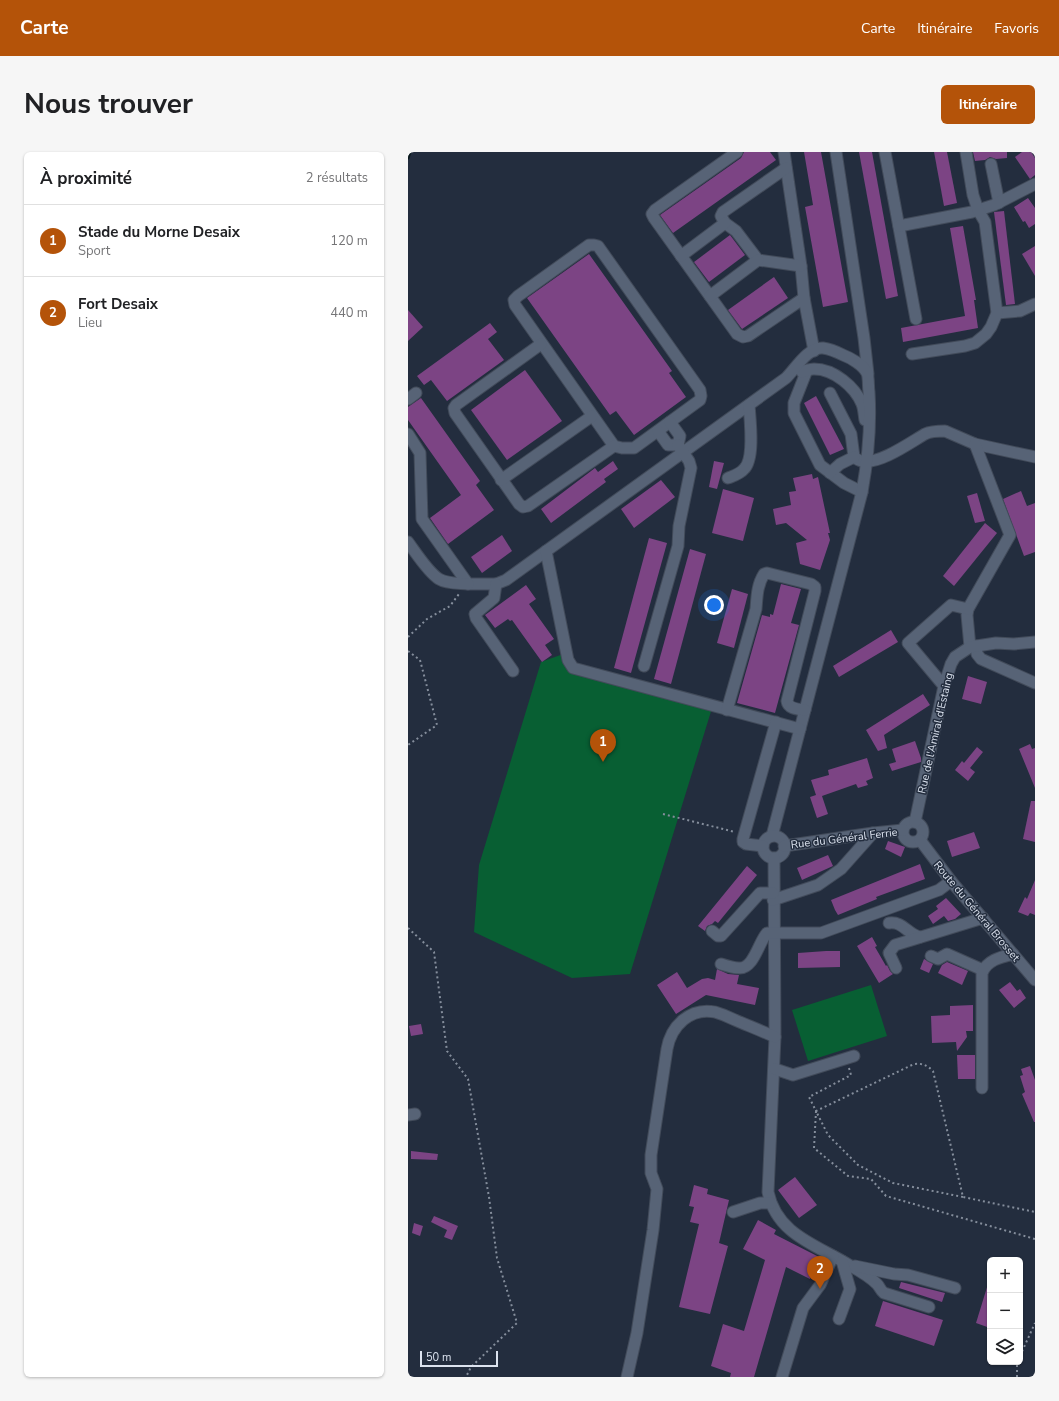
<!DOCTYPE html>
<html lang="fr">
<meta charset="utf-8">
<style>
:root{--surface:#fff;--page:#f6f6f6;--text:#202124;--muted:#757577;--line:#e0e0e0;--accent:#b45309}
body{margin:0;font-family:"Nunito Sans",sans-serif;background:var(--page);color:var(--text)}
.controls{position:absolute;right:12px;bottom:12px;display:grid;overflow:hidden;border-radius:6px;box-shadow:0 1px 3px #0004}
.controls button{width:36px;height:36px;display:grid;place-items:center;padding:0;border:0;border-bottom:1px solid var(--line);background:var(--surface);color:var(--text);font:20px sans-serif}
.scale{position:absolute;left:12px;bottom:10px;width:78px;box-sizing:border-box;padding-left:4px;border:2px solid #dce3ef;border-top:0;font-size:11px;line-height:14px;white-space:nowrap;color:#dce3ef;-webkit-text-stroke:3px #232d3e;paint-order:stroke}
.you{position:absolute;left:306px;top:453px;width:14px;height:14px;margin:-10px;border:3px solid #fff;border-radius:50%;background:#1a73e8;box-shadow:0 0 0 6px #1a73e833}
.badge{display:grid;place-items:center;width:26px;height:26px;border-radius:50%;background:var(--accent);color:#fff;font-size:13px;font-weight:700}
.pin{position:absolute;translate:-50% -33px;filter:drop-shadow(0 1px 2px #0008)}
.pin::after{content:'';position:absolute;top:21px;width:14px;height:12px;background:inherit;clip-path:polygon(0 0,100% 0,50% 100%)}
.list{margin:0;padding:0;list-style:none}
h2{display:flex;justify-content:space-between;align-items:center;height:52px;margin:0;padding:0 16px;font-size:17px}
h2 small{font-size:13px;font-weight:400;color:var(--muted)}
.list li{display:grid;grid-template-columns:26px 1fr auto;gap:12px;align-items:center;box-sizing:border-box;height:72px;padding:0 16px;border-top:1px solid var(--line)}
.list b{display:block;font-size:15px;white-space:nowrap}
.list p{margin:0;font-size:13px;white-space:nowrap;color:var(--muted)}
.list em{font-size:13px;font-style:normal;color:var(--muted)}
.icon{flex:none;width:22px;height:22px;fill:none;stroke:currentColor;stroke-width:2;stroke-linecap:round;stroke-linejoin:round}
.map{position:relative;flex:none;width:627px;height:1225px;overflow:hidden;border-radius:6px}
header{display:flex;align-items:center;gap:24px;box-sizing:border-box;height:56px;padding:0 20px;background:var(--accent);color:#fff}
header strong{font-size:19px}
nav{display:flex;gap:22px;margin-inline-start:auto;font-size:14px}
.intro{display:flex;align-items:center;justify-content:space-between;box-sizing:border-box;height:96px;padding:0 24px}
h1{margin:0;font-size:28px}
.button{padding:10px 18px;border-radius:6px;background:var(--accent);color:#fff;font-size:14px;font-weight:700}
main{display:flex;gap:24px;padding:0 24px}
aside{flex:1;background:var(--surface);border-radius:6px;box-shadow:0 1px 3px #0004}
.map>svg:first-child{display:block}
</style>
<header>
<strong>Carte</strong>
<nav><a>Carte</a><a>Itinéraire</a><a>Favoris</a></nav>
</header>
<div class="intro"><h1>Nous trouver</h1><a class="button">Itinéraire</a></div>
<main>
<aside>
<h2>À proximité<small>2 résultats</small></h2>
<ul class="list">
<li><span class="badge">1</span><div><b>Stade du Morne Desaix</b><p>Sport</p></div><em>120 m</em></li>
<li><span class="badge">2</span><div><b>Fort Desaix</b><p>Lieu</p></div><em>440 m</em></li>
</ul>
</aside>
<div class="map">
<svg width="627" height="1225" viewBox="0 0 627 1225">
<rect width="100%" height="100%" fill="#232d3e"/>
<g fill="#085f33">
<polygon points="158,501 161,511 305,553 222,822 164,826 66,780 71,713 133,510"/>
<polygon points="463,833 479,884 400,909 384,858"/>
</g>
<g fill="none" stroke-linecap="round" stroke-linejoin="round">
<polyline stroke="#08191c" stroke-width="3" points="0,6 2,0"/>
</g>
<g fill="#7c4484">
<polygon points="336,0 362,0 368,8 265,81 252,63 333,6"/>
<polygon points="396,0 413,0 440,150 415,155 397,55 405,53"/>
<polygon points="451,0 464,0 490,144 478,147"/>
<polygon points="526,0 539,0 549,51 536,54"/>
<polygon points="565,0 599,0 599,6 588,7 582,5 577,8 567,9"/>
<polygon points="614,0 623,0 627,6 627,23 622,27 607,5"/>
<polygon points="620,46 627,56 627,72 621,76 617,69 615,70 606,55"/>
<polygon points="596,59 607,152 598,153 586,60"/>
<polygon points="555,74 568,148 566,148 570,176 495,190 493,176 557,164 542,76"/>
<polygon points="322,83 337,103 301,130 286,110"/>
<polygon points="627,94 627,124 614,102"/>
<polygon points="181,102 264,219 261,221 278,245 226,283 208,259 202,263 119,146"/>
<polygon points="366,125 380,146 334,177 320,158"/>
<polygon points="0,158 15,175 0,189"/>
<polygon points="82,171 89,180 80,187 96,208 39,249 23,228 16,233 9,224"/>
<polygon points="117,218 154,269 99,308 63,258"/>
<polygon points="408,244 436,297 422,303 396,251"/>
<polygon points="13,246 72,329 68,333 86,358 40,392 22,366 53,343 0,268 0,255"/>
<polygon points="205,309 210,317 196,327 198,330 143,371 133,357 187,316 190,320"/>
<polygon points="306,309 316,311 309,337 301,335"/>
<polygon points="404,322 405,327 410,325 422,381 420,381 422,388 412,418 392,412 388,391 399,388 378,371 368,373 365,357 383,353 381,340 388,339 385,326"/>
<polygon points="253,328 267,345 226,376 213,357"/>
<polygon points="315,337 346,346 335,389 304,381"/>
<polygon points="613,339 619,354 627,351 627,400 616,404 595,347"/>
<polygon points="569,341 577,369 567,371 559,344"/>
<polygon points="577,371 589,381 546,434 535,424"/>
<polygon points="94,383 104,399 74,421 63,405"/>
<polygon points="241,386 259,391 223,521 206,516"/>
<polygon points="282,397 298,402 263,532 246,527"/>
<polygon points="373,432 393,437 383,471 391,473 367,561 329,551 354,463 362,465 362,462 365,463"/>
<polygon points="118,433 128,447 121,452 146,487 137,493 144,503 134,510 104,468 102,469 100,467 87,476 77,463"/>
<polygon points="324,437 340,442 326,496 309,491"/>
<polygon points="483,478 490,490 431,525 425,514"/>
<polygon points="560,524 579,530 573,552 554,547"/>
<polygon points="515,542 522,553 476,583 479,596 470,599 458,578"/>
<polygon points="507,589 513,606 513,610 484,619 481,612 488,610 484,597"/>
<polygon points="622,592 624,597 627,596 627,636 611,597"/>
<polygon points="569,595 575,600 562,616 567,620 560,629 547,618 554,609 556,611"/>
<polygon points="459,606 465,626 458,629 460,633 450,636 448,632 414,644 420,662 409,666 402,645 408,643 403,628 421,623 420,618"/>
<polygon points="623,649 627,649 627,690 615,687"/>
<polygon points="566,680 572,696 544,705 539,689"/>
<polygon points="480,689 497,695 493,705 477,697"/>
<polygon points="420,703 425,714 394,728 389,716"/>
<polygon points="512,712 517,727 468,745 469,747 430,763 427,758 423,748"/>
<polygon points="339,714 349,723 310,771 307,769 304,772 299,774 297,779 290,774"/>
<polygon points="627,728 627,763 622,761 620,764 610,760 617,745 619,747"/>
<polygon points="538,746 553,762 547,767 540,769 536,764 525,772 520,764 530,757 528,754"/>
<polygon points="464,785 469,794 467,795 478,814 479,813 482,819 485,822 471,831 449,794"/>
<polygon points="418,799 432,799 432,815 390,816 390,801"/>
<polygon points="516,807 525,812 521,821 512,817"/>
<polygon points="539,810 560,819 554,833 530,821 534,813"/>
<polygon points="309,817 320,822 331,823 329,832 351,836 347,853 298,843 268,862 249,833 269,820 279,836 294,827 300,826 307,828"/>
<polygon points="602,830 609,839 612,837 618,846 606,856 591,838"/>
<polygon points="565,853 565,879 558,879 559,885 549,899 548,890 524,891 523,864 542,863 542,854"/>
<polygon points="13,872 15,882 3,884 1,874"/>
<polygon points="549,903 567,903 567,927 550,927"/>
<polygon points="622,914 627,928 627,970 626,970 614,942 617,940 612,924 615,923 613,917"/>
<polygon points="3,999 30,1002 29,1008 3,1007"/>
<polygon points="387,1025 409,1053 391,1066 370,1038"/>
<polygon points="286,1033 300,1037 299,1042 321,1048 311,1091 320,1094 302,1162 271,1155 291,1072 282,1070 286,1055 281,1054"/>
<polygon points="26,1064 50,1074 44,1088 36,1085 39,1078 23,1070"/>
<polygon points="350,1068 368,1078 366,1082 413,1106 402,1127 378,1115 346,1225 322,1225 323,1221 303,1214 315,1172 336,1179 357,1108 335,1097"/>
<polygon points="6,1071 15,1074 12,1084 4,1081"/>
<polygon points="493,1130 537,1141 534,1150 491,1136"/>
<polygon points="580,1132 582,1132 582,1176 568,1171"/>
<polygon points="475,1149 535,1168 526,1194 467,1174"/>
</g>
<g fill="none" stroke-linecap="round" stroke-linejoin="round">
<defs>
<g id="minor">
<polyline points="329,0 247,58 244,62 246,66 329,182 335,185 340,184 396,146"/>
<polyline points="376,0 393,114 396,146 406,199"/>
<polyline points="428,0 456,186 460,222"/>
<polyline points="477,0 508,167"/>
<polyline points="583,12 591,51"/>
<polyline points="378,16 315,60 313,64 317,71 328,79 350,108 393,114"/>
<polyline points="491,74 564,60 586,53 627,32"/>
<polygon points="181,93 186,93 190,94 292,238 293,244 292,248 226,296 214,296 206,294 107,153 106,148 110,144"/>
<polyline points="273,104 317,71"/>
<polyline points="302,144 350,108"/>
<polyline points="589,161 612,159 627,152"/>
<polyline points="133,192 48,253 46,256 47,261 111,352 115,355 120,354 206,294"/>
<polyline points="504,202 557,194 567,191 578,182 583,175 589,161 577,70 570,58 565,43 558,0"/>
<polyline points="399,218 386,251 386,261 412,313 436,331 454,340"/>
<path d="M 394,220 C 398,219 402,217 406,217 C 426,217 447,235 454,252 C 456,257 456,263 457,268"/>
<path d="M 422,241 L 443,282 L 446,305 C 449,307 451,309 454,309 C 471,313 503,290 517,282 C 523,279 530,279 537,279 L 567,292 L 627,305"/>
<polyline points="0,247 8,241"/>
<polyline points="262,270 272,284 270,293"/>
<polyline points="250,279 260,293 270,293"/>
<path d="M 0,282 L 12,301 L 14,367 L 60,432 L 88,432 L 98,428 L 378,226 C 388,216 400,195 415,196 C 422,197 429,200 435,203 C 443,206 455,213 459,221 C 461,226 460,234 461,240 C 463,272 460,307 454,340 L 364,684"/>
<polyline points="422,321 432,312 446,305"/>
<path d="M 320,326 C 325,324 332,322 336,317 C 347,307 342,267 341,253"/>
<polyline points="93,328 184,264"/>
<path d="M 0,390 C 8,401 20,420 31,427 C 39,432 51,431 60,432"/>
<polyline points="138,399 160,508 165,516 392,577"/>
<polyline points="88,432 86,446 67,462 68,466 105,519"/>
<polyline points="568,494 569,502 573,507 627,531"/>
<polyline points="562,495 559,463 560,457 602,383 567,292"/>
<polyline points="236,514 270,394 271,374 283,316 281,309 270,293"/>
<polyline points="536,534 500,491 543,453 560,457"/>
<path d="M 319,558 L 348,457 C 349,445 349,433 356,422 L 359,421 L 403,432 L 407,435 L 407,439 L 379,549 C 380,557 390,557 397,558"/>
<circle cx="505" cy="680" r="10"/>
<polyline points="507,670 536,534 543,512 547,505 562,495 588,491 606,492 627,490"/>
<circle cx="366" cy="695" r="11"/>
<polyline points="512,688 543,729 627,828"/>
<polyline points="355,694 338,692 335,690 335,687 368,570"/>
<polyline points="376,694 465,681 495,678"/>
<path d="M 366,706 L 367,885 L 360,1040 C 369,1083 409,1093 441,1113 C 450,1118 461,1124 469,1132 C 472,1135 472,1138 476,1141 L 521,1155"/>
<polyline points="365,748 410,733 433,717 465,681"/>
<path d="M 481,771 C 495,769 499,782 512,785"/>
<polyline points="304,779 310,784 313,784 352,741 365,741"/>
<polyline points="523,804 530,807 539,802 575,818"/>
<path d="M 313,812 C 319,814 325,816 331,816 C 346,817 351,789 359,781 L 413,781 L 531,738 L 543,729"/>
<polyline points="488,816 481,801 487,793 575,766"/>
<polyline points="367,917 385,923 446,904"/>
<path d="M 574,936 L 574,821 C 579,808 593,805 605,802"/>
<polyline points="0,963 7,962"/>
<polyline points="325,1060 352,1051 363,1051"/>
<polyline points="447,1114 486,1122 500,1123 547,1136"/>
<polyline points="431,1167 442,1137 434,1109"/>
<path d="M 219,1225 L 229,1181 L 245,1078 L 249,1037 L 243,1021 L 243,1003 L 259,897 C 263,874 282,855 307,860 C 314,862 321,865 327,868 C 341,874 354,879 367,885"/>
<polyline points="374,1225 395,1156 412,1133 425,1104"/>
</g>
</defs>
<use href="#minor" stroke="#424b5a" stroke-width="13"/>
<g stroke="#858e9c" stroke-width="2" stroke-dasharray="2 3" stroke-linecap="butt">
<polyline points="0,485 19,467 42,454 51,442"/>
<polyline points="0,499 12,508 29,573 0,593"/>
<polyline points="255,662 327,680"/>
<polyline points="0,776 26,800 39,899 60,927 81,1045 89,1106 109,1171 63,1215 58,1225"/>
<path d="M 441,916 L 443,923 L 401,945 L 408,959 L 506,912 C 514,911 519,913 525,919 L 555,1045 L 627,1060"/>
<polyline points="555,1045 485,1031 450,1013 420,983 408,959 406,996 440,1024 463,1027 478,1044 627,1087"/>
<polyline points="612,1204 627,1171"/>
<polyline points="609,1225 609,1210"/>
</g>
<use href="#minor" stroke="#576376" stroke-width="11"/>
</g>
<g text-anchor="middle" stroke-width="3" stroke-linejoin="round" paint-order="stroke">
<g font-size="11" fill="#dce3ef" stroke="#232d3e">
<text transform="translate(527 581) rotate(-77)" y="4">Rue de l'Amiral d'Estaing</text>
<text transform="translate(436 686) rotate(-7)" y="4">Rue du Général Ferrie</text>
<text transform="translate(569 759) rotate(50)" y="4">Route du Général Brosset</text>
</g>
</g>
</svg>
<div class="controls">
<button>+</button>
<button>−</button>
<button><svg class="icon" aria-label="layers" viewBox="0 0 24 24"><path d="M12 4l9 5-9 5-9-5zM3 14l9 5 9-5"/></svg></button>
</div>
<div class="scale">50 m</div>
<div class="you"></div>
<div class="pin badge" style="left:195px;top:610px">1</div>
<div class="pin badge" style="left:412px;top:1137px">2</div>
</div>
</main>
